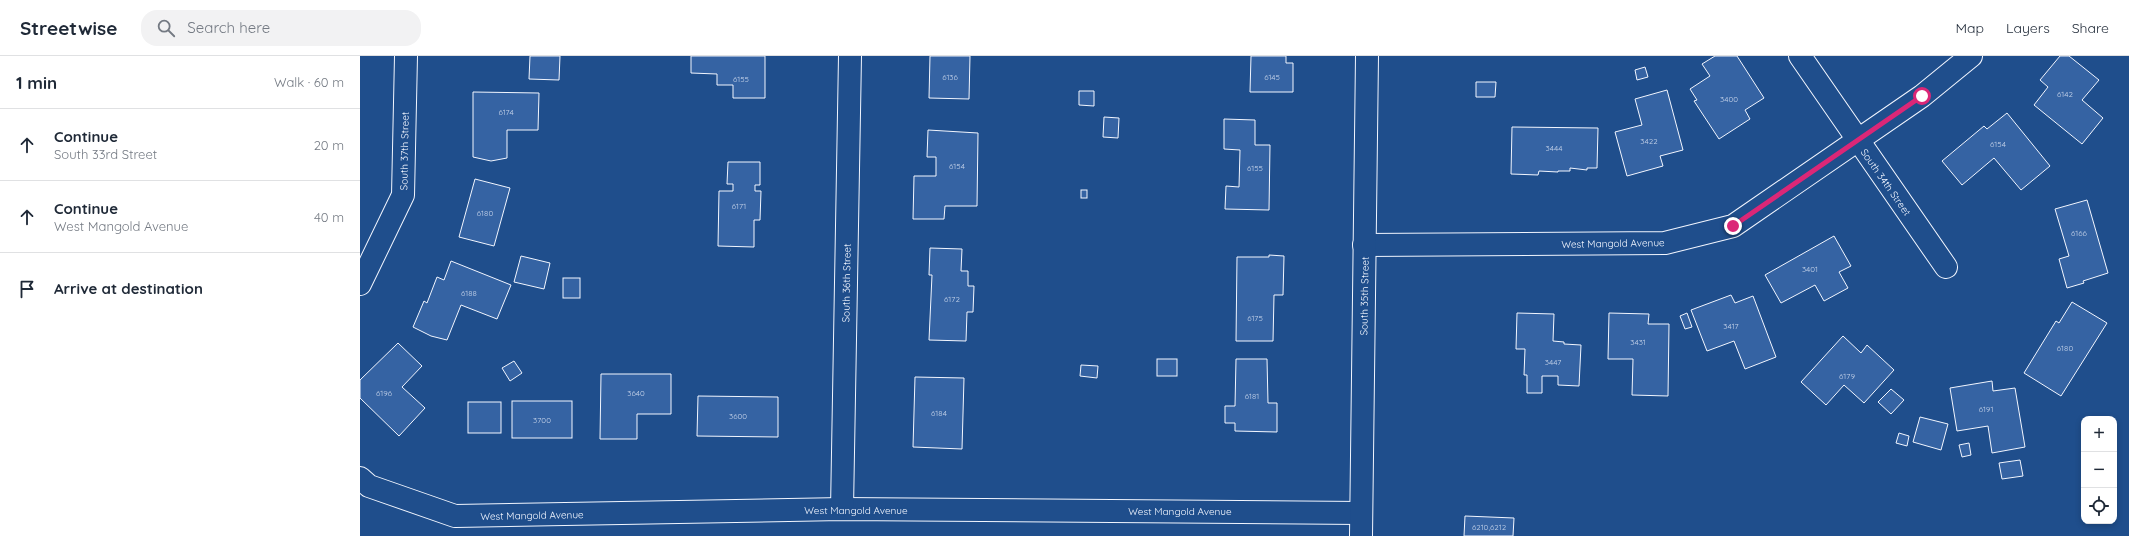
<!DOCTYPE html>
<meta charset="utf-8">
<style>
:root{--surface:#fff;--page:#f2f2f3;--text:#1f2937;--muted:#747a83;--line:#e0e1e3}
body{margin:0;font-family:Quicksand,sans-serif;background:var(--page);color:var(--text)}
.controls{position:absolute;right:12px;bottom:12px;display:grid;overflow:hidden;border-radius:8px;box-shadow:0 2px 6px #0003}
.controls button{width:36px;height:36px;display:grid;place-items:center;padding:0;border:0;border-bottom:1px solid var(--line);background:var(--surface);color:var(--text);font:20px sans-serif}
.stop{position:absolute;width:12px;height:12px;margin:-9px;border:3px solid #db2777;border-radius:50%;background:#fff}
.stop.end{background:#db2777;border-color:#fff;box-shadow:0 1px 4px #0008}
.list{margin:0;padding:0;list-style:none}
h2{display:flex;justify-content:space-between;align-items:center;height:52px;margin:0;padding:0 16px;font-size:17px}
h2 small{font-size:13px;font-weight:400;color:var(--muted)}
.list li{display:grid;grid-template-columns:26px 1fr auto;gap:12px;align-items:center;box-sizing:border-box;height:72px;padding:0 16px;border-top:1px solid var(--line)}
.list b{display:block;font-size:15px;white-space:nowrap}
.list p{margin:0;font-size:13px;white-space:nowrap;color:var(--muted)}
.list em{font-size:13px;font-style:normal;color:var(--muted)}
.icon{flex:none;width:22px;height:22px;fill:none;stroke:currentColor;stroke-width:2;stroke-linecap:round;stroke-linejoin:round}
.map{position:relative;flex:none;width:1769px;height:480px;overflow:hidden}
header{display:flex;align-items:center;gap:24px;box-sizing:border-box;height:56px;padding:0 20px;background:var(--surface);border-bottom:1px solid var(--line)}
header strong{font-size:19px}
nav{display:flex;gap:22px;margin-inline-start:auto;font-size:14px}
.search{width:280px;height:36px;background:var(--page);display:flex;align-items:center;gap:10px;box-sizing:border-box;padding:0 14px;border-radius:16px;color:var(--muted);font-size:15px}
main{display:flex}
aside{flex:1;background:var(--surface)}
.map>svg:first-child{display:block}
</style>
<header>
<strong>Streetwise</strong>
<div class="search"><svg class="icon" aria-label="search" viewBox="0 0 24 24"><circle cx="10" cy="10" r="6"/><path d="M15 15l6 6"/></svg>Search here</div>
<nav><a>Map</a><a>Layers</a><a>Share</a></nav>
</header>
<main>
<aside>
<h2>1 min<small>Walk · 60 m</small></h2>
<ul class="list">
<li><svg class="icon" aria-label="ahead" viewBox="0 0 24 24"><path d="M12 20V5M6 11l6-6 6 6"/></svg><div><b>Continue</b><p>South 33rd Street</p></div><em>20 m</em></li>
<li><svg class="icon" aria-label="ahead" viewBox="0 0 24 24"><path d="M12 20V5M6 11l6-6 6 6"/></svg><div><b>Continue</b><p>West Mangold Avenue</p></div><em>40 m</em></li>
<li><svg class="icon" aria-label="arrive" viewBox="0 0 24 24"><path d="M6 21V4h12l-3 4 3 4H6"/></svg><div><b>Arrive at destination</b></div></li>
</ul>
</aside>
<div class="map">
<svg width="1769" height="480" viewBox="0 0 1769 480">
<rect width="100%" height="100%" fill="#1f4e8c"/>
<g fill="#3563a3" stroke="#f2f6ff">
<polygon points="170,0 200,0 199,24 169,23"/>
<polygon points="331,0 405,0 405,42 373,42 373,29 357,29 357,18 331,17"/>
<polygon points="570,0 610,0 609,43 569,42"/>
<polygon points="891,0 926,0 926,7 933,7 933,36 890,36"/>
<polygon points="1355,0 1377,0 1404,42 1385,54 1390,63 1359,83 1334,45 1337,44 1330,33 1350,20 1342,8"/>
<polygon points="1700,0 1709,0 1739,24 1722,44 1743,62 1722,88 1674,49 1688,31 1680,24"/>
<polygon points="1285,11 1288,21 1277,24 1275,14"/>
<polygon points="1116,26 1136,26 1135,41 1116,41"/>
<polygon points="1307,34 1323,94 1300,100 1303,110 1267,120 1255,76 1282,69 1275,43"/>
<polygon points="719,35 734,35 734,50 719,49"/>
<polygon points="113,36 179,37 178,74 147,74 147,102 131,105 113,101"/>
<polygon points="1647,57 1690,110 1661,134 1634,102 1602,129 1582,105 1624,70 1627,73"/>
<polygon points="744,61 759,62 758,82 743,81"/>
<polygon points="864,63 895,64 895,89 910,89 909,154 865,153 866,130 879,131 880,94 864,93"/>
<polygon points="1152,71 1238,72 1237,112 1227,112 1227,114 1210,112 1210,115 1198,115 1198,116 1179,115 1178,119 1151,118"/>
<polygon points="568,74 618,77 617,150 585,150 584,163 553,163 554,120 576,120 576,101 567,101"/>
<polygon points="368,106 400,106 400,129 395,129 395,135 401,135 400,164 394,164 394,191 358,190 359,135 373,135 373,128 367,128"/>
<polygon points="115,123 150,132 134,190 99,181"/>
<rect x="721" y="134" width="6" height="8"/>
<polygon points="1727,144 1748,217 1723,225 1724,227 1707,232 1699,203 1709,200 1695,153"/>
<polygon points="1474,180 1491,210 1479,216 1488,232 1464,245 1455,229 1421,247 1405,219"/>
<polygon points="570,192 602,193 601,215 608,215 608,230 614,230 613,256 607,256 606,285 569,284 572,219 569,219"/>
<polygon points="909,199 924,200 923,239 914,239 913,285 876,285 877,201 909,201"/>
<polygon points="161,200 190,207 184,233 154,226"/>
<polygon points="91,205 151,229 137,263 101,249 87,284 71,280 53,271 64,245 67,247 77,221 84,224"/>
<rect x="203" y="222" width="17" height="20"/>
<polygon points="1371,239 1375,247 1393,240 1416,301 1385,313 1374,285 1347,295 1331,254"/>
<polygon points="1712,246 1747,267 1701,340 1664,317 1696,265 1699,267"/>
<polygon points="1157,257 1194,258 1193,285 1204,286 1204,288 1221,289 1219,330 1198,329 1198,320 1182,320 1182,337 1167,337 1167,319 1164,319 1165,293 1156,293"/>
<polygon points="1249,257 1289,258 1288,268 1309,268 1308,340 1272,339 1273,303 1248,303"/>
<polygon points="1327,257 1332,271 1325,273 1320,260"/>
<polygon points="1483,280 1501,297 1507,289 1534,314 1504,347 1484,329 1466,349 1441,326"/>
<polygon points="38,287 62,310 42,331 65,352 39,380 0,342 0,324"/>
<rect x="797" y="303" width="20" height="17"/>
<polygon points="876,303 907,303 908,347 917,347 917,376 875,375 875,367 865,367 865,350 875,350"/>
<polygon points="154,305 162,317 150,325 142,312"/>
<polygon points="721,309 738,310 737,322 720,320"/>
<polygon points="241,318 311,318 311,358 277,358 277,383 240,383"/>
<polygon points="555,321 604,322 602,393 553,391"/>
<polygon points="1632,325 1633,335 1655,332 1665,391 1632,397 1628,370 1597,375 1590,332"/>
<polygon points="1531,333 1544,344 1531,358 1518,346"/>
<polygon points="338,340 418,341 418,381 337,380"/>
<rect x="152" y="345" width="60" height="37"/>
<rect x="108" y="346" width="33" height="31"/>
<polygon points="1560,361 1588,368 1581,394 1553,386"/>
<polygon points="1539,377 1549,380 1547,390 1536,387"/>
<polygon points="1609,387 1611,399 1602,401 1599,389"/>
<polygon points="1660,404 1663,420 1642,423 1639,407"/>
<polygon points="1105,460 1154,462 1153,480 1104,480"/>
</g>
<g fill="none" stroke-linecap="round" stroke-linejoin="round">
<defs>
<g id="minor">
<polyline points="1440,0 1586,211"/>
<polyline points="1004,189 1305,187 1373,170 1562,40 1611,0"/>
<polyline points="0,228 43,139 46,0"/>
<polyline points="0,422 9,430 95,460 482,453 1001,457"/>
<polyline points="482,453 490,0"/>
<polyline points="1001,480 1007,0"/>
</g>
</defs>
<use href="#minor" stroke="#f2f6ff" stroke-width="24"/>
<use href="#minor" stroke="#1f4e8c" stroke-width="22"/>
</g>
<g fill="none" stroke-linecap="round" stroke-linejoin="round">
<polyline stroke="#db2777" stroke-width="5" points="1373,170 1562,40"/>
</g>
<g text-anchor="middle" stroke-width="3" stroke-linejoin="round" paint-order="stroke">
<g font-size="8" fill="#c3d1e8">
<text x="590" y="24">6136</text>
<text x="912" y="24">6145</text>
<text x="381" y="26">6155</text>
<text x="1705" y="41">6142</text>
<text x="1369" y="46">3400</text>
<text x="146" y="59">6174</text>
<text x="1289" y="88">3422</text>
<text x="1638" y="91">6154</text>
<text x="1194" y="95">3444</text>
<text x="597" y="113">6154</text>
<text x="895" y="115">6155</text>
<text x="379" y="153">6171</text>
<text x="125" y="160">6180</text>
<text x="1719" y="180">6166</text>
<text x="1450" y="216">3401</text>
<text x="109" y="240">6188</text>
<text x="592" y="246">6172</text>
<text x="895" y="265">6175</text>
<text x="1371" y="273">3417</text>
<text x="1278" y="289">3431</text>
<text x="1705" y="295">6180</text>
<text x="1193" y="309">3447</text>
<text x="1487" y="323">6179</text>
<text x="24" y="340">6196</text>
<text x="276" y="340">3640</text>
<text x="892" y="343">6181</text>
<text x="1626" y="356">6191</text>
<text x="579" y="360">6184</text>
<text x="378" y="363">3600</text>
<text x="182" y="367">3700</text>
<text x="1129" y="474">6210,6212</text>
</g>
<g font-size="10" fill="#f2f6ff" stroke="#1f4e8c">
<text transform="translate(44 95) rotate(-89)" y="4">South 37th Street</text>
<text transform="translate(1526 126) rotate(55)" y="4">South 34th Street</text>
<text transform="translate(1253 187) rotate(-1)" y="4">West Mangold Avenue</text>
<text transform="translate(486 227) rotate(-89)" y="4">South 36th Street</text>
<text transform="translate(1004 240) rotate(-89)" y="4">South 35th Street</text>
<text x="496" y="458">West Mangold Avenue</text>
<text x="820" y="459">West Mangold Avenue</text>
<text transform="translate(172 459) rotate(-1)" y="4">West Mangold Avenue</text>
</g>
</g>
</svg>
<div class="controls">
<button>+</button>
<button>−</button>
<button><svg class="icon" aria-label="locate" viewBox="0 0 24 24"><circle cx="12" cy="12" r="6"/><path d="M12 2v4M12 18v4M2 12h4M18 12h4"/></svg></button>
</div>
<div class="stop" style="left:1562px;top:40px"></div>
<div class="stop end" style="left:1373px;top:170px"></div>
</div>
</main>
